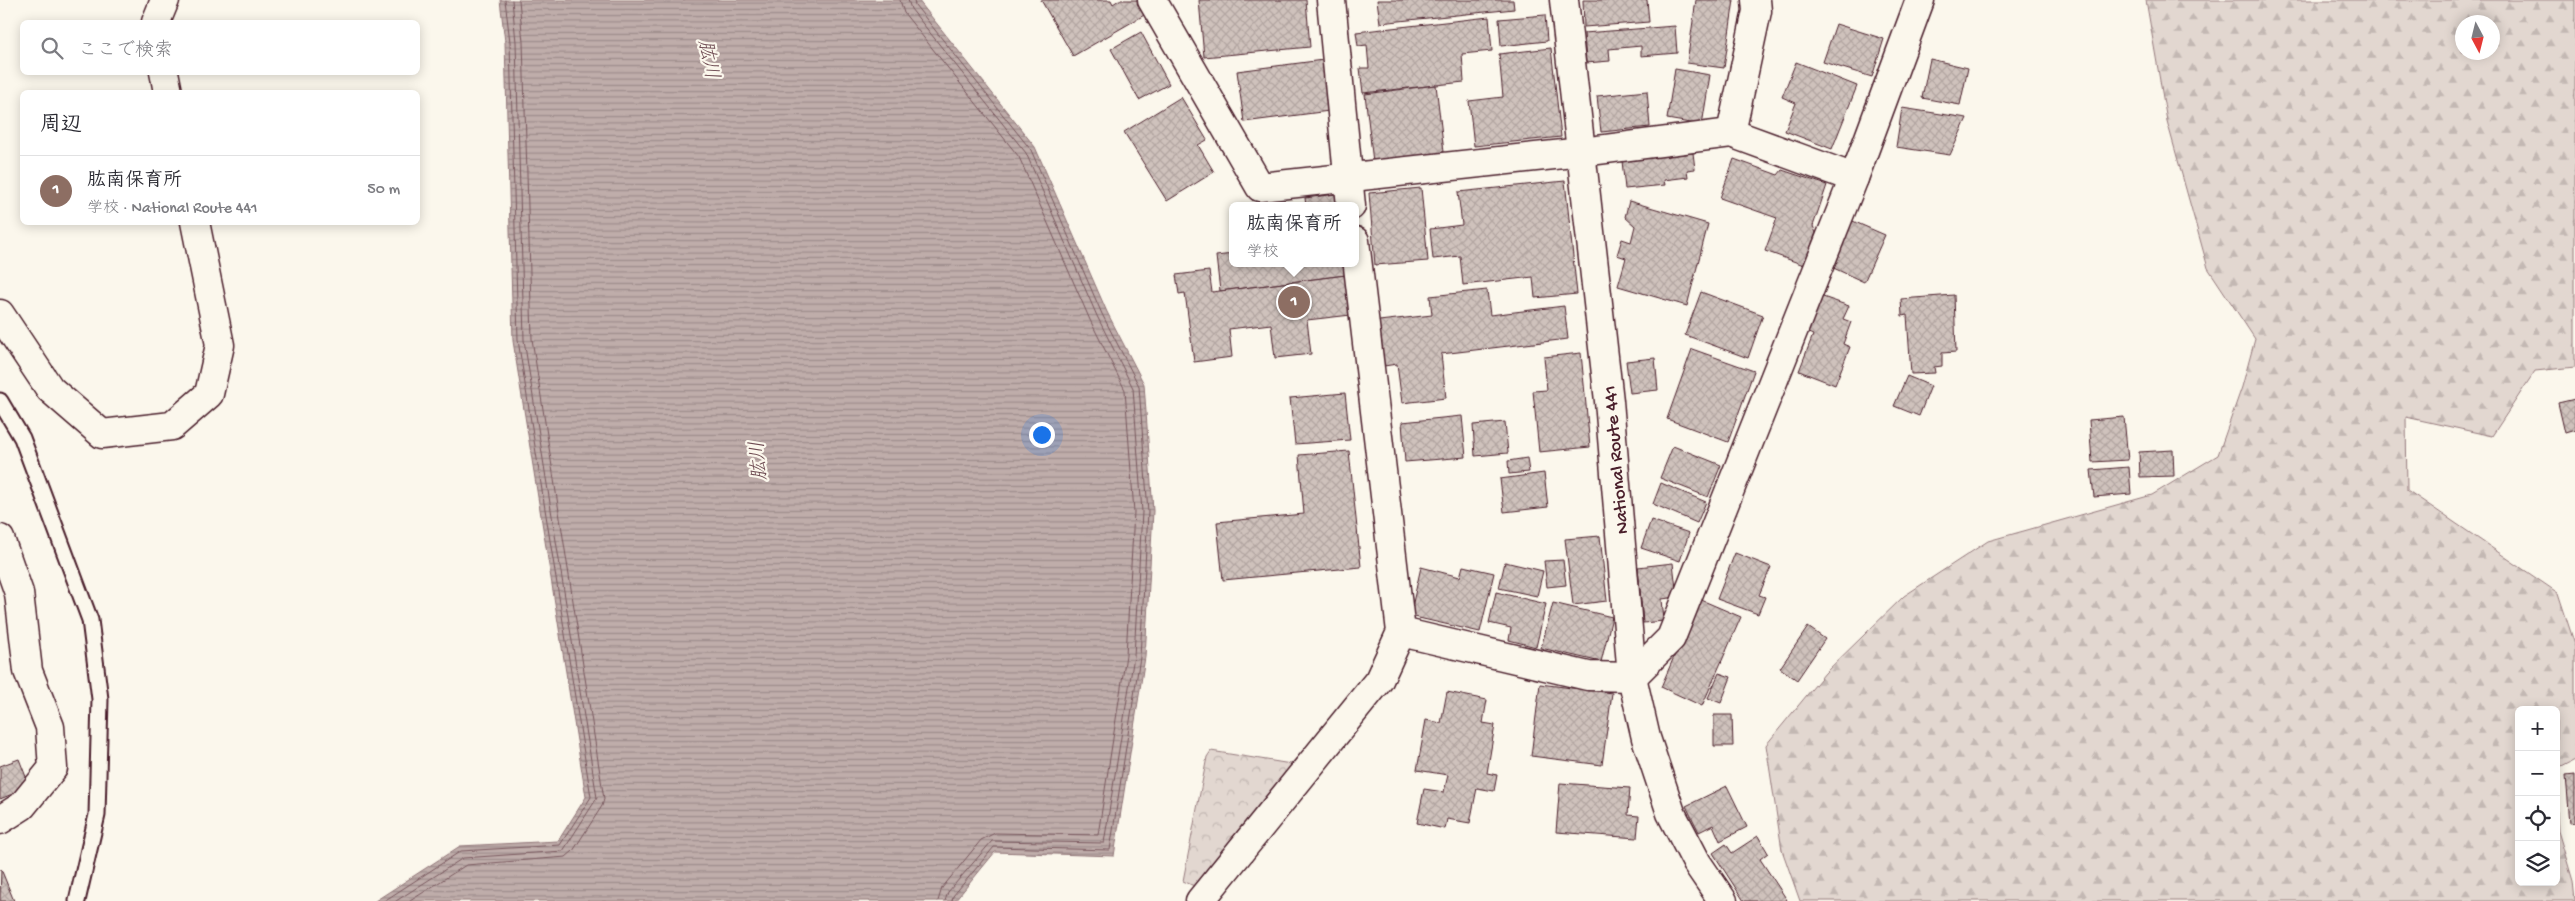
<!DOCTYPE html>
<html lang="ja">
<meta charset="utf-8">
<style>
:root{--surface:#fff;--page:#f7f7f7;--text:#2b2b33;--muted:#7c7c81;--line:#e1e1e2;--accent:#d1495b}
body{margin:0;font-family:"Gochi Hand","Klee One",sans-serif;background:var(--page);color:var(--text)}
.controls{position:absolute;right:15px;bottom:15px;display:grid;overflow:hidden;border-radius:8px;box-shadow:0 2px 12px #0003}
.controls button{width:45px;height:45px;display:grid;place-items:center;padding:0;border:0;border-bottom:1px solid var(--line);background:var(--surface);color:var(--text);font:25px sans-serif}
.compass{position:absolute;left:2455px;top:15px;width:45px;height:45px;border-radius:50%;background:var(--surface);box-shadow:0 2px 12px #0003;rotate:173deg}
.you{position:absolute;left:1041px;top:434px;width:18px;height:18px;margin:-12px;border:4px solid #fff;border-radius:50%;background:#1a73e8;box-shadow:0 0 0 8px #1a73e833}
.badge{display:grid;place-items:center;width:32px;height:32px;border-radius:50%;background:var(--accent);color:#fff;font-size:16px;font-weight:700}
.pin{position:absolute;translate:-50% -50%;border:2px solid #fff;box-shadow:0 1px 5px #0006}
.popup{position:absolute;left:1229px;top:202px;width:130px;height:65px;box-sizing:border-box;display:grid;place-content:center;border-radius:8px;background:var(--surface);filter:drop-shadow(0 1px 4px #0005);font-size:16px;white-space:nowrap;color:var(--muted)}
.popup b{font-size:19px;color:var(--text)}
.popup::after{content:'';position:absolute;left:50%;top:100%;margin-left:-10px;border:10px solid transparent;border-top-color:var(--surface)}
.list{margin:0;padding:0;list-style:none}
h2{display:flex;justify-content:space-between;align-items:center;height:65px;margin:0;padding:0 20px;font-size:21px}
h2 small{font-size:16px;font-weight:400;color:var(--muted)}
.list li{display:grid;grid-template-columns:32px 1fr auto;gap:15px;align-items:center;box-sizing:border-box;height:70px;padding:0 20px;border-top:1px solid var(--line)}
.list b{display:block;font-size:19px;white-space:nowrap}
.list p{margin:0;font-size:16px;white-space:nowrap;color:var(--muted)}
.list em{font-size:16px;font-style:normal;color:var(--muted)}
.icon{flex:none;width:28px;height:28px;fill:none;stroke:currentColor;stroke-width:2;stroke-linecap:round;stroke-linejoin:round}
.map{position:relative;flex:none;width:2575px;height:901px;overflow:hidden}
.search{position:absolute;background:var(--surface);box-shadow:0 2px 12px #0003;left:20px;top:20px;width:400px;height:55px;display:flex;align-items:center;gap:12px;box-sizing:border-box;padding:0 18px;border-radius:8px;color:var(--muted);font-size:19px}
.panel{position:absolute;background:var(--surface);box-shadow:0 2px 12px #0003;left:20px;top:90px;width:400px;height:135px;border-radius:8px}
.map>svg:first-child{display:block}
</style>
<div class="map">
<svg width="2575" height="901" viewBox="0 0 2575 901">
<defs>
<pattern id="forest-firs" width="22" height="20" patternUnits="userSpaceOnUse" patternTransform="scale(1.25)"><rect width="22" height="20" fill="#e2d7d0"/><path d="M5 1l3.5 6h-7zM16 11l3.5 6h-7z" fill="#c3b8b3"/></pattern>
<pattern id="park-crowns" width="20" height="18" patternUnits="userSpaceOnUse" patternTransform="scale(1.25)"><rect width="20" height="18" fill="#e2d7d0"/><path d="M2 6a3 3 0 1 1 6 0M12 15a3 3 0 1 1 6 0" fill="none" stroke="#c3b8b3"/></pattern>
<pattern id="water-rules" width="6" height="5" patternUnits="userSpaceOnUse" patternTransform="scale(1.25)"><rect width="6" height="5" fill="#bfadaa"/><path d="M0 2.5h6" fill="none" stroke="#9d8c8b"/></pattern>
<pattern id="building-cross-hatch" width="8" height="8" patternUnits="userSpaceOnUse" patternTransform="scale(1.25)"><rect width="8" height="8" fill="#cfc2bc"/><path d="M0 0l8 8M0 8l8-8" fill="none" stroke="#b3a6a2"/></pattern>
</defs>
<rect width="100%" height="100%" fill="#fbf7ec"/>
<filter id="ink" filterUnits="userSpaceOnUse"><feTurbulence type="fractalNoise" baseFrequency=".02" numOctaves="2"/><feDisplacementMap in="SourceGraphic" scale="10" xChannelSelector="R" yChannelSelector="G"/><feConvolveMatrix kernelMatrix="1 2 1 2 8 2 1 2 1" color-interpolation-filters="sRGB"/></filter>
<g filter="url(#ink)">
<path fill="url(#forest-firs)" stroke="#967b7e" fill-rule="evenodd" d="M 2146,0 L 2575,0 L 2575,367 L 2535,371 L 2492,436 L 2406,417 L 2407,490 L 2558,593 L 2575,645 L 2575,760 L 2556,770 L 2556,710 L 2519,710 L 2519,882 L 2556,882 L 2556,795 L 2558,831 L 2573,881 L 2575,901 L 1800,901 L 1782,850 L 1766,745 L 1825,673 L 1904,596 L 1988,541 L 2152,495 L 2218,455 L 2242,387 L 2255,339 L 2208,268 L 2167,121 ZM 2462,22 L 2492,22 L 2492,52 L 2462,52 Z"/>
<polygon fill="url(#park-crowns)" stroke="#967b7e" points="1322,730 1201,889 1183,881 1207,757 1211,751 1291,764"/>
<polygon fill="url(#water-rules)" stroke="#907477" points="500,0 918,0 1035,147 1107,312 1144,384 1153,511 1145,657 1114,856 995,852 955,901 375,901 460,846 558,841 586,797 513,341 505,42"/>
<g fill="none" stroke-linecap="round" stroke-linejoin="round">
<g stroke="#79585e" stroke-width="1">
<polyline points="900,0 904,13 1019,157 1090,320 1125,390 1134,512 1126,655 1098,835 995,833 981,840 942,888 938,901"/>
<polyline points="908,0 911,9 1026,153 1097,316 1133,388 1142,512 1134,656 1104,843 992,841 948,892 945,901"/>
<polyline points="914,0 915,5 1031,150 1102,314 1139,386 1148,512 1140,657 1110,850 994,847 953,896 952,901"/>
<polyline points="384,901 461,851 560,845 591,797 518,340 510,42 505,0"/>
<polyline points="396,901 463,858 563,851 597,798 524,340 516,42 512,0"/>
<polyline points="410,901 466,865 566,857 573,851 602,806 604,799 532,339 523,42 519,0"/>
</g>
</g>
<g fill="url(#building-cross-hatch)" stroke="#4a1f2b">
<polygon points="1041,0 1111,0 1113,4 1119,0 1138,0 1146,14 1073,56"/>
<polygon points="1199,0 1306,0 1310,47 1204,57"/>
<polygon points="1377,0 1513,0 1514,9 1380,23"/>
<polygon points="1583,0 1647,0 1649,22 1584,27"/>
<polygon points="1696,0 1734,0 1724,68 1687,63"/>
<polygon points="1545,15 1547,41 1501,46 1499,19"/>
<polygon points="1489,17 1492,51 1462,54 1464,82 1363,93 1360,68 1369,68 1367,45 1358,46 1356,32"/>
<polygon points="1836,24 1884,39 1872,77 1823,62"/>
<polygon points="1675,26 1677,53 1641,56 1641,46 1609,49 1610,61 1586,63 1584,33"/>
<polygon points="1141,32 1169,84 1139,100 1111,49"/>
<polygon points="1551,48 1561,137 1474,146 1469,101 1503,97 1499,54"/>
<polygon points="1930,59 1968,68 1960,105 1922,98"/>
<polygon points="1323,60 1329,111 1244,122 1237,71"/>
<polygon points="1796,62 1857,86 1832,149 1785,131 1796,103 1782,97"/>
<polygon points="1675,69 1710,75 1702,125 1667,119"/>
<polygon points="1436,85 1444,152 1373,162 1365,94"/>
<polygon points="1647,91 1650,127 1601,132 1597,96"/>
<polygon points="1181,97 1207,140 1198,145 1214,172 1167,201 1124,132"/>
<polygon points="1902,108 1967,118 1950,155 1896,147"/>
<polygon points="1693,153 1695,169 1687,170 1688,177 1664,180 1665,185 1625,189 1622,161"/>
<polygon points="1734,159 1778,175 1782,170 1827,185 1813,226 1816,233 1804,265 1765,251 1777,218 1720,198"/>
<polygon points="1565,181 1577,294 1535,298 1533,277 1463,285 1460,256 1433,259 1430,229 1462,225 1458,192"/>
<polygon points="1421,188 1428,261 1375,265 1369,193"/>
<polygon points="1336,194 1337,206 1306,206 1305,198"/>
<polygon points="1629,201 1708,224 1687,306 1618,286 1626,258 1617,255 1622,239 1631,242 1635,226 1625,217"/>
<polygon points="1848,219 1885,235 1864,282 1827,265"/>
<polygon points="1233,254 1233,263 1344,263 1346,275 1220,291 1216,256"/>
<polygon points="1209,271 1212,292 1346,275 1351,315 1307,320 1311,354 1275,358 1271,324 1229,329 1232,357 1194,362 1185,293 1179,294 1176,275"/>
<polygon points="1487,290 1490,315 1564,306 1568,339 1441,354 1446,398 1402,403 1397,364 1384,366 1379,321 1432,315 1430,296"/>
<polygon points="1701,292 1763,315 1748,358 1685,335"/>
<polygon points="1954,295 1956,352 1942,353 1942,366 1934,367 1935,373 1911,374 1907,315 1902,316 1901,299"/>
<polygon points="1820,296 1849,306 1843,319 1851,322 1843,344 1850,347 1835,385 1799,371 1813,335 1806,332"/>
<polygon points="1692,349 1754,371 1728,442 1667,419"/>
<polygon points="1581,353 1590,447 1539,452 1533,391 1547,390 1544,357"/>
<polygon points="1655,358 1658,390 1630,393 1626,361"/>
<polygon points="1907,376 1931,386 1919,416 1894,406"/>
<polygon points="1345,393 1350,440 1295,444 1290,398"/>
<polygon points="2575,399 2575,430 2565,433 2558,403"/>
<polygon points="1462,416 1466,457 1405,462 1402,422"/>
<polygon points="2124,417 2128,460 2092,462 2089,420"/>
<polygon points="1505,422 1508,453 1475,456 1473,425"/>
<polygon points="1673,446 1721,465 1708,497 1660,478"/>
<polygon points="2173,450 2174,476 2140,477 2139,452"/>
<polygon points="1349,451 1361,567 1223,580 1217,522 1304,514 1299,455"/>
<polygon points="1527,458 1529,472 1509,474 1508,461"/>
<polygon points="2129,467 2131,494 2094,497 2091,470"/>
<polygon points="1544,473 1548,507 1504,512 1500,479"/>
<polygon points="1661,483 1706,502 1697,523 1653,504"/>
<polygon points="1651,520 1689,533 1680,561 1641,548"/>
<polygon points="1600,536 1607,601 1573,605 1565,539"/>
<polygon points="1735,553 1771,567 1759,595 1765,597 1758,614 1717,599"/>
<polygon points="1563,560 1566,585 1547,587 1544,561"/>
<polygon points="1505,562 1543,571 1537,596 1499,588"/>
<polygon points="1673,563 1677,597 1662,599 1664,621 1643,623 1638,567"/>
<polygon points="1463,566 1494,573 1480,632 1410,616 1421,567 1460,577"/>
<polygon points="1496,592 1546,604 1536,647 1509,640 1511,628 1489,623"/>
<polygon points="1699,599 1741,617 1702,706 1661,687"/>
<polygon points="1553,603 1612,617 1601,662 1541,648"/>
<polygon points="1808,627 1825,639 1797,680 1780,668"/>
<polygon points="1719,673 1731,677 1721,703 1708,698"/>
<polygon points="1540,684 1612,693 1602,765 1531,756"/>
<polygon points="1447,692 1487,700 1483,723 1495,725 1487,773 1497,775 1494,791 1477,788 1470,823 1447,819 1445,829 1417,823 1424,789 1444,792 1448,775 1417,770 1426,720 1441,723"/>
<polygon points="1714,715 1732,715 1733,746 1714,746"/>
<polygon points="19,759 30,787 0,799 0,766"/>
<polygon points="2575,775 2575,822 2570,823 2566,776"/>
<polygon points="1560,783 1630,788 1628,815 1639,816 1637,838 1556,832"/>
<polygon points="1727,786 1747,827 1720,841 1713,825 1699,832 1686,806"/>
<polygon points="1758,836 1768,853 1760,859 1787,900 1785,901 1744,901 1713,853 1726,844 1732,853"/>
<polygon points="1,869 14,901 0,901"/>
</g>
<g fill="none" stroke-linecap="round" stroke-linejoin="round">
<defs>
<polyline id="lane" points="0,401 22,438 90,620 100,699 97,815 77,901"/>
<g id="street">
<polyline points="1152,0 1260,187 1582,152 1731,133 1854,178"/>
<polyline points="1331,0 1351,206"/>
<polyline points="156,22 165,0"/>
<polyline points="164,72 168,92"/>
<polyline points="1731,133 1757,11 1756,0"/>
<polyline points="0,314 50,389 102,434 172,426 209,394 220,345 195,222"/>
<polyline points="0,539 19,593 28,671 50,727 53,768 22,806 0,820"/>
<polyline points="1401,632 1588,676 1632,677 1671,638 1854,178 1920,0"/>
<polyline points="1200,901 1379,680 1401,632 1355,241"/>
</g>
<polyline id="highway" points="1564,0 1609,401 1632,677 1646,738 1671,813 1697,863 1723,901"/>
</defs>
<use href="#lane" stroke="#4a1f2b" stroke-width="19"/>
<use href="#street" stroke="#4a1f2b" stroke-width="31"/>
<use href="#highway" stroke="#4a1f2b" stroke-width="31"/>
<use href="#lane" stroke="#fbf7ec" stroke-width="15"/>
<use href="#street" stroke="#fbf7ec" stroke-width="28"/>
<use href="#highway" stroke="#fbf7ec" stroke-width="28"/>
</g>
</g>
<g text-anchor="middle" stroke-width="4.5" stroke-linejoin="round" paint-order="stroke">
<g font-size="19" fill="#4a1f2b" stroke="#fbf7ec">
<text transform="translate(1614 460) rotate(-95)" y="7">National Route 441</text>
</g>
<g font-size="20" font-style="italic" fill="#6d4a51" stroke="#fbf7ec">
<text transform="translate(710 59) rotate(79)" y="7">肱川</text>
<text transform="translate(757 461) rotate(-95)" y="7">肱川</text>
</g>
</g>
</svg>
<div class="controls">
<button>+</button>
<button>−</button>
<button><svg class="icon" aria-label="locate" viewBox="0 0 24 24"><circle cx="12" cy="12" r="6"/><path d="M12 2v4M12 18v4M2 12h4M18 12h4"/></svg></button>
<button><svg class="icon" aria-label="layers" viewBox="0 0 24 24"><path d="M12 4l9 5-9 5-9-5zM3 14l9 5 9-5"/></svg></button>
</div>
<svg class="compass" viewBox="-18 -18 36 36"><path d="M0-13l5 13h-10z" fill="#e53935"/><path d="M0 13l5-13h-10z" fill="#7c7c81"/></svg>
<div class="you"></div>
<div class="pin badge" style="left:1294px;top:302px;background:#8d6e63">1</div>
<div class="popup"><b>肱南保育所</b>学校</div>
<div class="search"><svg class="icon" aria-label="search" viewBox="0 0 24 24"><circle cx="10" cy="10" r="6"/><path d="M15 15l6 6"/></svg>ここで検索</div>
<section class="panel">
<h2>周辺<small></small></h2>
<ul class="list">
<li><span class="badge" style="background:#8d6e63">1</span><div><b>肱南保育所</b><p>学校 · National Route 441</p></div><em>50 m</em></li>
</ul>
</section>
</div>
